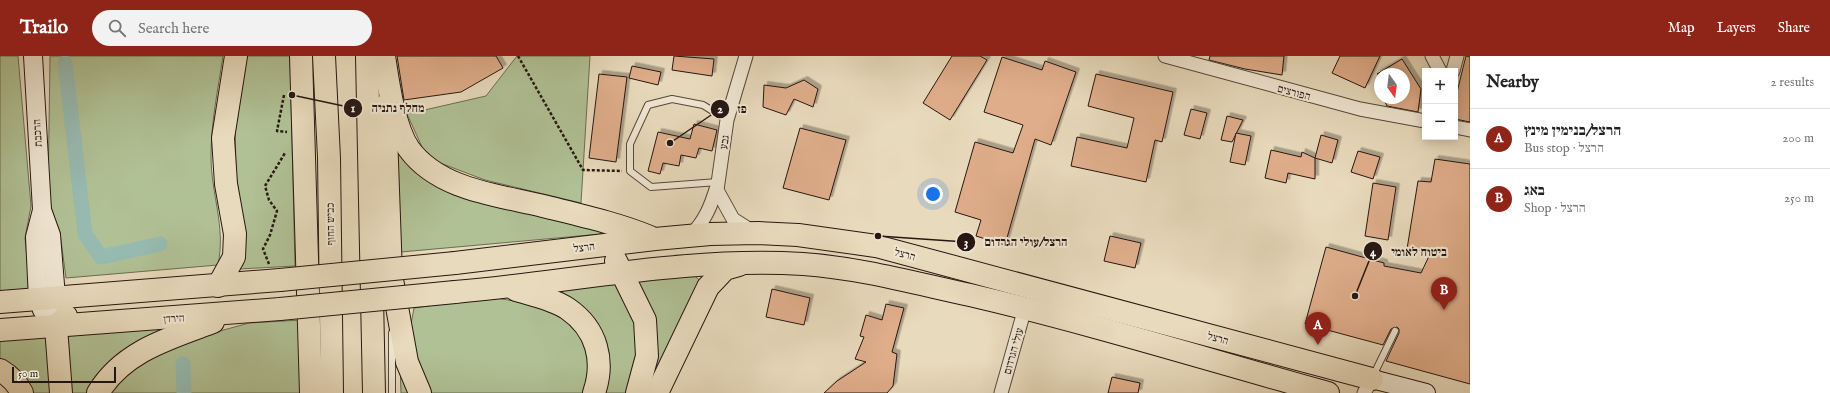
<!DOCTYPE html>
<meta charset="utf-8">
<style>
:root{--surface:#fff;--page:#f2f2f2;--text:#222;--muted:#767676;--line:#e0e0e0;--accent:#8f2418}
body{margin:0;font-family:"IM FELL English","Frank Ruhl Libre",serif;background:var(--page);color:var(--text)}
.controls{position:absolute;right:12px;top:12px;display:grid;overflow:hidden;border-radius:0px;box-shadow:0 2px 10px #0003}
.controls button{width:36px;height:36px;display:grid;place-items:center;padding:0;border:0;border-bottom:1px solid var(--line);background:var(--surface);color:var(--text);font:20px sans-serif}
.compass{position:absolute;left:1374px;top:12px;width:36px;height:36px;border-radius:50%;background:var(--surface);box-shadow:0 2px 10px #0003;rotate:166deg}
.scale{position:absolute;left:12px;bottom:10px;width:104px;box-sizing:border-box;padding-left:4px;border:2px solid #261712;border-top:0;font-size:11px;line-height:14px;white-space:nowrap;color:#261712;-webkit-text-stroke:3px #f0e7d3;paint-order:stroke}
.you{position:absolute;left:933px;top:138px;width:14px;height:14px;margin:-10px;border:3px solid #fff;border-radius:50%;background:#1a73e8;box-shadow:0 0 0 6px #1a73e833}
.badge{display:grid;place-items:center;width:26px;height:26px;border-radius:50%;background:var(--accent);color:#fff;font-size:13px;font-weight:700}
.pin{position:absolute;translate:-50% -33px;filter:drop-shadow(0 1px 2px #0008)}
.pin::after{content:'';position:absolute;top:21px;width:14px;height:12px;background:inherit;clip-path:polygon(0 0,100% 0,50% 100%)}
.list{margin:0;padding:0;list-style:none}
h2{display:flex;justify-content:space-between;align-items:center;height:52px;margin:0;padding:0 16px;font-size:17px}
h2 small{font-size:13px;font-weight:400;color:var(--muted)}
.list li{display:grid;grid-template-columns:26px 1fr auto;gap:12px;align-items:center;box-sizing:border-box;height:60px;padding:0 16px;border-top:1px solid var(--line)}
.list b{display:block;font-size:15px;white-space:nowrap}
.list p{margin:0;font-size:13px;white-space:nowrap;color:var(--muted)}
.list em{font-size:13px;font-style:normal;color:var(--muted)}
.icon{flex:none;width:22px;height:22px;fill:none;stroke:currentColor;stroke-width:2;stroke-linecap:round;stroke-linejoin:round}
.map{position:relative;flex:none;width:1470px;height:337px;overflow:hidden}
header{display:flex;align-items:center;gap:24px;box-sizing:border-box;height:56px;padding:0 20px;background:var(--accent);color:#fff}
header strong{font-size:19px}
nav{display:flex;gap:22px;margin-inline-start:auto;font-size:14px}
.search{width:280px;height:36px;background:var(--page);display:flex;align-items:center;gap:10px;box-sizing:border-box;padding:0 14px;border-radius:22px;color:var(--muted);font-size:15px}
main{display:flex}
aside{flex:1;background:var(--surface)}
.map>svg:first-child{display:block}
</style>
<header>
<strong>Trailo</strong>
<div class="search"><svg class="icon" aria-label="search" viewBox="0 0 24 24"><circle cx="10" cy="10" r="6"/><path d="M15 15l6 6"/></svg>Search here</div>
<nav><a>Map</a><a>Layers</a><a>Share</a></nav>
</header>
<main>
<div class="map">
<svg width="1470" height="337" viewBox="0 0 1470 337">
<defs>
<filter id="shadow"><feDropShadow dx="3.5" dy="-3.5" stdDeviation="0" flood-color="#0004"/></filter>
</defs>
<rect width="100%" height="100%" fill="#e8dabc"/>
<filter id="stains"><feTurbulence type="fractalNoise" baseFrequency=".005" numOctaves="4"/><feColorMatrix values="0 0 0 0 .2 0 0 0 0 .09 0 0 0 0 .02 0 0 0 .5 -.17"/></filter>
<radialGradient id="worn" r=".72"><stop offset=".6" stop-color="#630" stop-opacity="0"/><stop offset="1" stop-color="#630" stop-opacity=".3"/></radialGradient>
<g fill="#b0c195" stroke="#6b6c54">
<polygon points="0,0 18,0 31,150 25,182 30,233 0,235"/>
<path d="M 50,0 L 223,0 C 218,33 211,66 211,100 C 211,139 226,170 218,209 L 66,222 L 60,177 L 48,144 Z"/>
<polygon points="245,0 290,0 295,210 239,213 245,178 236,118 235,64"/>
<polygon points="517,0 590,0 581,147 485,124 427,102 407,58 486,40"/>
<polygon points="394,79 402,97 601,172 601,178 401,196"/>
<polygon points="690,216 704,228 650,337 652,313 630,221"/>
<polygon points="616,224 631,248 640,284 628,337 601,337 605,297 535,236"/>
<polygon points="489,241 534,248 563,260 582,279 590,300 584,337 429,337 415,304 410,273 414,252"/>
<polygon points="302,264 302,337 107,337 141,304 180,286 249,267"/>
<polygon points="194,265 94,337 66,337 62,275"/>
<polygon points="53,276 57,337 30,337 0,306 0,279"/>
<polygon points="400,308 411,337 401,337"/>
</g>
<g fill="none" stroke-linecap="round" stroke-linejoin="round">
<g stroke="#97bbb1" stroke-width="15">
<polyline points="65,7 85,178 101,201 160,188"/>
<polyline points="183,308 184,337"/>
</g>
</g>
<g fill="#dfad8a" stroke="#261712" filter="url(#shadow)">
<polygon points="397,0 496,0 503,12 461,36 404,44"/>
<polygon points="674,0 714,3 712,20 672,14"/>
<polygon points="952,0 980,0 987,4 950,64 923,47"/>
<polygon points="1210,0 1284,0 1282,19 1245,13 1209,4"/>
<polygon points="1340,0 1380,0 1365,32 1332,17"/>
<polygon points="1466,0 1470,1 1470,66 1455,63 1455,44"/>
<polygon points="1002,1 1042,14 1045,5 1076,16 1051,89 1035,83 1005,189 976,180 981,164 955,156 975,86 1013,97 1023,69 984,56"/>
<polygon points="1402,3 1421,33 1418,56 1387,50 1383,42 1404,42 1404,18 1377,18"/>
<polygon points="632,10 661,16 658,29 629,22"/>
<polygon points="599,18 627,21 616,106 589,102"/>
<polygon points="1096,18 1173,36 1162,86 1155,84 1146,126 1071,110 1077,81 1127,92 1134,62 1088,50"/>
<polygon points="804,24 818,33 813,51 794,43 786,59 763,51 764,29 786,32"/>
<polygon points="1191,53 1207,57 1200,83 1184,79"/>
<polygon points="1227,60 1243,64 1232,86 1221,84"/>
<polygon points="694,68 717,74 712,95 699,92 696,102 681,99 679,110 663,107 660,118 648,115 658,76 690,83"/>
<polygon points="800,72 846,84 829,144 783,132"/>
<polygon points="1236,77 1251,80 1245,109 1230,106"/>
<polygon points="1321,79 1338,84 1332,107 1315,102"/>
<polygon points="1271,94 1301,101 1302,96 1315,102 1315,123 1288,117 1286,127 1265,122"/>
<polygon points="1358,95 1380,101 1373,123 1351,116"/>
<polygon points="1435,103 1470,108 1470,328 1386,305 1399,277 1399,273 1397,271 1391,273 1383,289 1305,268 1326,191 1384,207 1384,210 1421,217 1431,196 1407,193 1418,125 1431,126"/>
<polygon points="1373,127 1396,131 1388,184 1365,180"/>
<polygon points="1110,180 1141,187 1135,212 1104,205"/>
<polygon points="772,233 810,242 804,269 766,261"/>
<polygon points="886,248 904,252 892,296 897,298 893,330 887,337 824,337 837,325 866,306 855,303 864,281 860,280 866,259 882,264"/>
<polygon points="1112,321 1140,327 1138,337 1108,337"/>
</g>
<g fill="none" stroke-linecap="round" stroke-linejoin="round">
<defs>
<g id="lane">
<polyline points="718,126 651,131 630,115 630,88 648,49 672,43 703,49 727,64"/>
<polyline points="392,277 392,337"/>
<polyline points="1373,320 1395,275"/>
</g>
<g id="street">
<polyline points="746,0 727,64 717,134 733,163 752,175"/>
<polyline points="1165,0 1360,53 1425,65"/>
<polyline points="1432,0 1440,15"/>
<polyline points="1453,15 1457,0"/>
<polyline points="1455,71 1470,74"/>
<path d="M 690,180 C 705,165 711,150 717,130"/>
<polyline points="1001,337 1025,252"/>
<polyline points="1364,337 1372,323"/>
</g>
<g id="secondary">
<polyline points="33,0 42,154 35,181 38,243 42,254 56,271"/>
<polyline points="42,154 51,179 56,241 49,252"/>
<polyline points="1372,323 1426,337"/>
</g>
<g id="highway">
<polyline points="301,0 311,337"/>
<polyline points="324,0 329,102 332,337"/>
<polyline points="367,0 374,337"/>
<path d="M 384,0 C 388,26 394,71 409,93 C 439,134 498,139 543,150 C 579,159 616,167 650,181"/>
<polyline points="385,50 391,218 407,306 420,337"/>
<polyline points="616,205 645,264 647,300 637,337"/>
<polyline points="455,207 655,183 710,178 758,177 798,179 876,190 1372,323"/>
<polyline points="218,230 234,201 235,178 226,128 223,82 236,0"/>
<path d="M 516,234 C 533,239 553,243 568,253 C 597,273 605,305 594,337"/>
<path d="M 455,236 C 571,226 686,201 803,208 C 860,212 914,227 970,239 C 1090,267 1209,304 1328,337"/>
<polyline points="0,246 280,224"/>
<polyline points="0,274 280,253"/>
<path d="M 0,314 C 10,320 17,327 22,337"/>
<polyline points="61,337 56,271 66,260"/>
<path d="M 98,337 C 123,295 170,282 213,266"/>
<polyline points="657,337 708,231 725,213 739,209"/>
</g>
</defs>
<use href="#lane" stroke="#56483c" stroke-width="8"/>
<use href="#street" stroke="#56483c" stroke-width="15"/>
<use href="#secondary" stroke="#261712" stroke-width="20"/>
<use href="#highway" stroke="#261712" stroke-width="24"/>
<g stroke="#261712" stroke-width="2.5" stroke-dasharray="3 2" stroke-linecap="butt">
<polyline points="518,0 583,114 622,115"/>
<polyline points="284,39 277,75 287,76"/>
<polyline points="269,208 263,193 270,179 277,155 269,144 265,130 285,97"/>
</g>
<use href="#lane" stroke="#f0e7d3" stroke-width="6"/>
<use href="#street" stroke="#f0e7d3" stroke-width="13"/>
<use href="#secondary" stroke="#f0e7d3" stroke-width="18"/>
<use href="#highway" stroke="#e8dabc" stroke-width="22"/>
<defs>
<g id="highway-bridge">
<polyline points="280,224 455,207"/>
<polyline points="280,253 455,236"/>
</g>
</defs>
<use href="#highway-bridge" stroke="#261712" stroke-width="24" stroke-linecap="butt"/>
<use href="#highway-bridge" stroke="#e8dabc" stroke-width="22"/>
</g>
<g text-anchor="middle" stroke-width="4" stroke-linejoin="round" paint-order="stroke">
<g font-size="11" fill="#261712" stroke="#f0e7d3">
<text transform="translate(1294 36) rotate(15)" y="4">הפורצים</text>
<text transform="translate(37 77) rotate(-93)" y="4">הרכבת</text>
<text transform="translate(724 86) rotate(-81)" y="4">גבע</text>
<text transform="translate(330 168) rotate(-91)" y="4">כביש החוף</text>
<text transform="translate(584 191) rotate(-7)" y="4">הרצל</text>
<text transform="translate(905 198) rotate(15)" y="4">הרצל</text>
<text transform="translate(174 262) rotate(-4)" y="4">הירדן</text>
<text transform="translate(1218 282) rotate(15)" y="4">הרצל</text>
<text transform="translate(1013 295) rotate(-74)" y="4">עולי הגרדום</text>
</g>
</g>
<path fill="none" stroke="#261712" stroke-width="1.5" d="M292 39L353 52M670 87L720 53M878 180L966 186M1355 240L1373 195"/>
<g fill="#261712" stroke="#f0e7d3" stroke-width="1.5">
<circle cx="292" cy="39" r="4"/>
<circle cx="670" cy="87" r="4"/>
<circle cx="878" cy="180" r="4"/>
<circle cx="1355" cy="240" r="4"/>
<circle cx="353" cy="52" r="10"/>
<circle cx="720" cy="53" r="10"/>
<circle cx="966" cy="186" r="10"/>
<circle cx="1373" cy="195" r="10"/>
</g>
<g font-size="12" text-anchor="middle" font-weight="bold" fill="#fff">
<text x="353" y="56">1</text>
<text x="720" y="57">2</text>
<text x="966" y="190">3</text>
<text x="1373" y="200">4</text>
</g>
<g font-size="12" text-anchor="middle" font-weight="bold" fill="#261712" stroke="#f0e7d3" stroke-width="4" stroke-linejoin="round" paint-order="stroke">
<text x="398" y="56">מחלף נתניה</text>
<text x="742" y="57">פז</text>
<text x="1026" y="190">הרצל/עולי הגרדום</text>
<text x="1419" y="200">ביטוח לאומי</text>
</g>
<rect width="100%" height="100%" filter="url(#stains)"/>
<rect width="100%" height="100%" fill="url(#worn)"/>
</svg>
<div class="controls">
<button>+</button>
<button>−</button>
</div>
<svg class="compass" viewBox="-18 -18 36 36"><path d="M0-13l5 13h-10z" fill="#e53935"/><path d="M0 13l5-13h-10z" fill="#767676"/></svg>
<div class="scale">50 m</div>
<div class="you"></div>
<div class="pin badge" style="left:1318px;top:289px">A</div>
<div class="pin badge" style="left:1444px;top:254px">B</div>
</div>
<aside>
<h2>Nearby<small>2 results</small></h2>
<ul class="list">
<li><span class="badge">A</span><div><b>הרצל/בנימין מינץ</b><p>Bus stop · הרצל</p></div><em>200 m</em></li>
<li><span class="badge">B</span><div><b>באג</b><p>Shop · הרצל</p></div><em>250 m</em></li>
</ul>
</aside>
</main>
